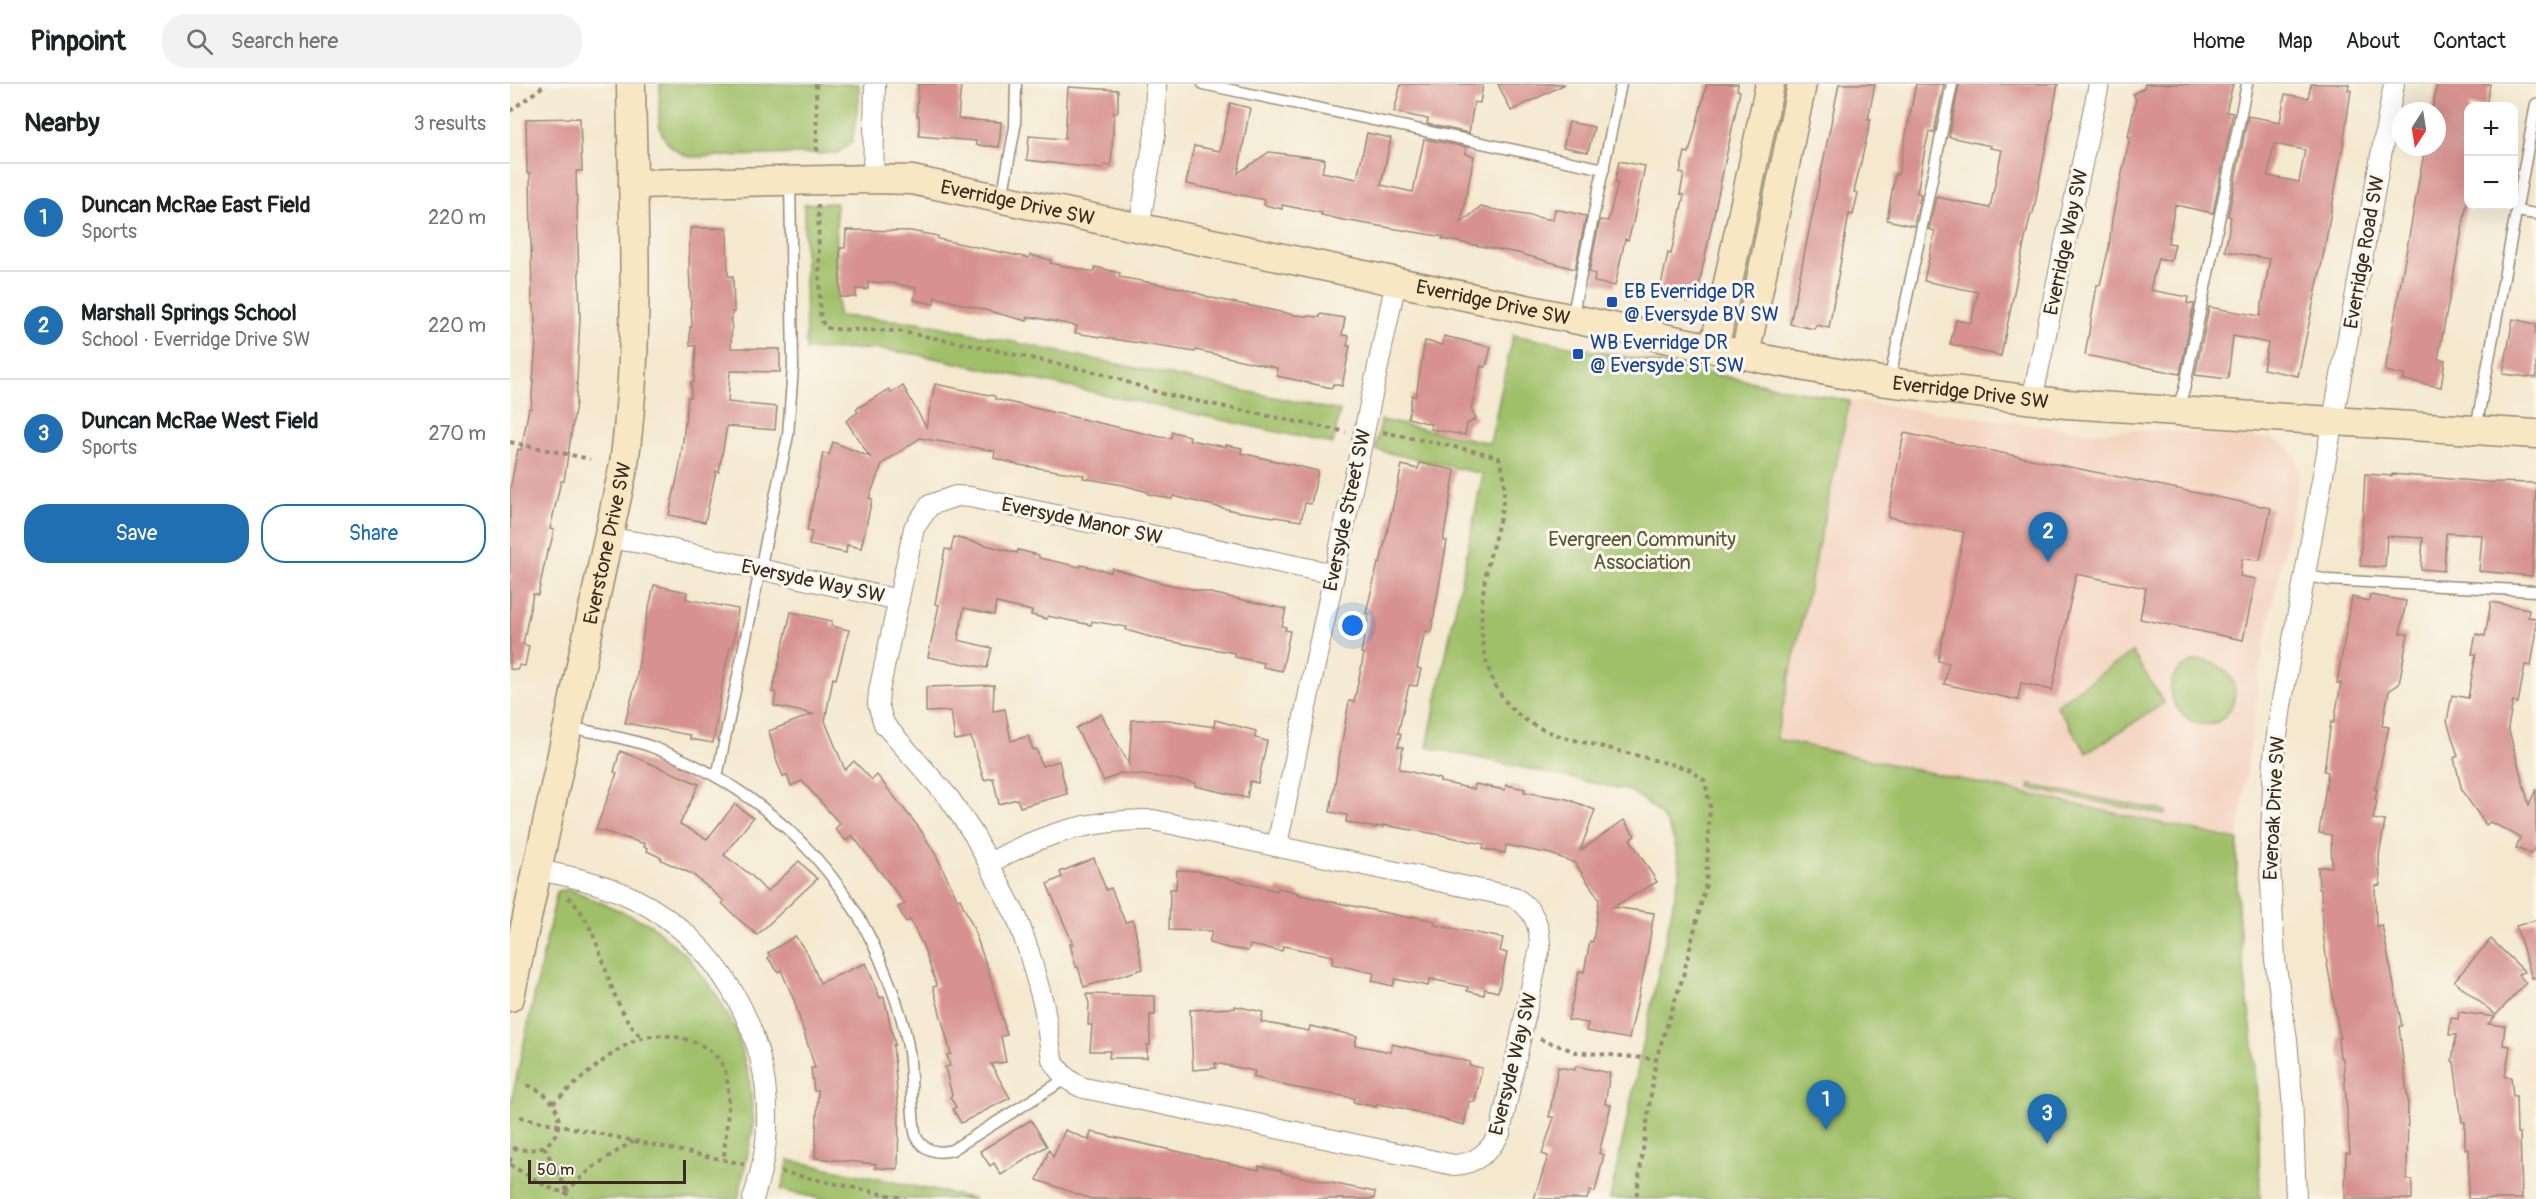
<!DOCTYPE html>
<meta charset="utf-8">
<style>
:root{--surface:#fff;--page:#f2f2f2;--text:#202124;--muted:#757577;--line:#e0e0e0;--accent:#1f6fb2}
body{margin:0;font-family:Pangolin,sans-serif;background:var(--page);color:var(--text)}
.controls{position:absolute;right:18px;top:18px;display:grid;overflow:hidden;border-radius:12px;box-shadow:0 6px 24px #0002}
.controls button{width:54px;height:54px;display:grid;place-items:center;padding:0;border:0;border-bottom:2px solid var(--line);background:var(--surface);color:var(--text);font:30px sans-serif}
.compass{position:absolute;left:1882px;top:18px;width:54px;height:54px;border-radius:50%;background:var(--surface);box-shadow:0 6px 24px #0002;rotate:192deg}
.scale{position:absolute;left:18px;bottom:15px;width:158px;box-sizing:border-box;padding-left:6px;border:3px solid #3b2a1e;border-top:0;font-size:16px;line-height:21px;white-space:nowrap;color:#3b2a1e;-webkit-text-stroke:4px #fbf7ec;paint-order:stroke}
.you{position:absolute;left:843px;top:542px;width:21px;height:21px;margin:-15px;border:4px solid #fff;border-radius:50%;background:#1a73e8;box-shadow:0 0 0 9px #1a73e833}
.badge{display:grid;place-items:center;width:39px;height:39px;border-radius:50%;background:var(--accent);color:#fff;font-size:20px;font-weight:700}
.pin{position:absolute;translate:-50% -50px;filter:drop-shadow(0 2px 3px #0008)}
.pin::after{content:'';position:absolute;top:32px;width:21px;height:18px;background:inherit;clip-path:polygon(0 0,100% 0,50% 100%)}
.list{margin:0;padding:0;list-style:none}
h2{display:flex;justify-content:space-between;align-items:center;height:78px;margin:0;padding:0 24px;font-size:26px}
h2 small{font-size:20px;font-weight:400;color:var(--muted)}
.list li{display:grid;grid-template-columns:39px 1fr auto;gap:18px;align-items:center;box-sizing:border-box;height:108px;padding:0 24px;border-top:2px solid var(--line)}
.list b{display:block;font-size:22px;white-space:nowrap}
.list p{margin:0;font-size:20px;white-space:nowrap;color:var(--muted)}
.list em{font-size:20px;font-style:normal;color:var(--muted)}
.actions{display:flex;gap:12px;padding:18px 24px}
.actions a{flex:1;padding:14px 0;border:2px solid var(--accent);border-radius:24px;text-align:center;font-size:21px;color:var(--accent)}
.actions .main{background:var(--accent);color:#fff}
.icon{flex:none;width:33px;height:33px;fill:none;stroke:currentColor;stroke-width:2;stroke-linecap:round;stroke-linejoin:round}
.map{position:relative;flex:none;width:2026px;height:1115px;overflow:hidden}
header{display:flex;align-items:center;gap:36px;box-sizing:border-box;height:84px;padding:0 30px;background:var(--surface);border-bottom:2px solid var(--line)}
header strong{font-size:28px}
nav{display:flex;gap:33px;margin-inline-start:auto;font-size:21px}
.search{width:420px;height:54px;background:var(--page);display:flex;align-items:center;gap:15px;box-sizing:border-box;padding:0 21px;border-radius:24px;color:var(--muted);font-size:22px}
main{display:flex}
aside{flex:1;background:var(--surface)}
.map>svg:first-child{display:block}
.built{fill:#f4d3c0}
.green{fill:#9fbf68;stroke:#6d7443;stroke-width:1.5}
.building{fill:#d7928f;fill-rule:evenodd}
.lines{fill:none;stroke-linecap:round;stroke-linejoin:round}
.lane-casing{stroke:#988976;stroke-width:13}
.street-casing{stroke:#988976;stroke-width:22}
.secondary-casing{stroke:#988976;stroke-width:31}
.path{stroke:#988976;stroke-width:4;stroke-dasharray:4.5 4.5;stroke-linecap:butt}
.lane{stroke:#fff;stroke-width:10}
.street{stroke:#fff;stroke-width:20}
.secondary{stroke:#f7e8c3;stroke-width:28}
.transit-dot{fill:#1a4fb4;stroke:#fbf7ec;stroke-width:2}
.labels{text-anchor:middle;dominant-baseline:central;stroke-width:6;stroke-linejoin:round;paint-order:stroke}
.street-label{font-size:20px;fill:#3b2a1e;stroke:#fbf7ec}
.transit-label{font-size:20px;fill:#164399;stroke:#fbf7ec;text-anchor:start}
.park-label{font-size:20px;fill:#595734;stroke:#fbf7ec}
</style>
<header>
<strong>Pinpoint</strong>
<div class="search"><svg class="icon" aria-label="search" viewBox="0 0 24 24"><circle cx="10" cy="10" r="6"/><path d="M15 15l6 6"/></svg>Search here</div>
<nav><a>Home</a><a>Map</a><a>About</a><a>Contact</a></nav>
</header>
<main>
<aside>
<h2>Nearby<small>3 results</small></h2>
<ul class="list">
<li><span class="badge">1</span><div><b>Duncan McRae East Field</b><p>Sports</p></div><em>220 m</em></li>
<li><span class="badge">2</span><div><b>Marshall Springs School</b><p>School · Everridge Drive SW</p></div><em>220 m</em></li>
<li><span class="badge">3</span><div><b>Duncan McRae West Field</b><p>Sports</p></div><em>270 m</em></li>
</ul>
<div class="actions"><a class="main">Save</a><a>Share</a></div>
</aside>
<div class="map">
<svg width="2026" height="1115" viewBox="0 0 2026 1115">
<rect width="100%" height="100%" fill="#fbf7ec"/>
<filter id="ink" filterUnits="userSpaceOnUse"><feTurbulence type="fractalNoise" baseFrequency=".0167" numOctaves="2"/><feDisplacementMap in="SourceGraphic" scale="12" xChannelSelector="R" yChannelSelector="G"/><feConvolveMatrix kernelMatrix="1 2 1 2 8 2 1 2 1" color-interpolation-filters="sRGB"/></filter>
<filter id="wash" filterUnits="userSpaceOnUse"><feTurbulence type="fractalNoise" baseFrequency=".008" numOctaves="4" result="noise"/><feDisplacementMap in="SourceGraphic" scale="24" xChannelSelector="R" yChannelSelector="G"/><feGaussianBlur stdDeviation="1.35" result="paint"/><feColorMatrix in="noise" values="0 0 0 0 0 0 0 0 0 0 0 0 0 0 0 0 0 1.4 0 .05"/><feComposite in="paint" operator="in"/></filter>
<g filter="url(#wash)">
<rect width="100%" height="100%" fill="#f4e8cf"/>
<!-- built -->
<path class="built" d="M1340 317 1580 348 1628 346 1744 353 1763 355 1777 361 1786 374 1790 390 1751 577 1728 756 1266 655Z"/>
<!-- green -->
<g class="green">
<path d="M150 0H349V16L342 58 327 69 180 73C142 59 149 35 150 0Z"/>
<path d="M326 119 328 232 409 238 830 327 823 360 405 270 367 265 296 266 294 120Z"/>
<path d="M1003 251 1340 317 1266 655 1728 756C1723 822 1735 886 1742 951 1748 1006 1749 1060 1750 1115H1100L1170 787C1165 746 1156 729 1120 707L917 663 973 390 865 366 871 336 980 359Z"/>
<path d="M1622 568 1654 619 1577 669 1546 621Z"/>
<path d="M1690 576C1715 579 1734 600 1720 625 1690 674 1622 593 1690 576Z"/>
<path d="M1520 701 1656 727 1655 731 1519 705Z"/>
<path d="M60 805 140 840 177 872 206 910 226 945 239 993 244 1041 228 1115H0V1023L47 807Z"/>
<path d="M279 1076 465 1115H311L271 1106Z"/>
</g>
<g id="blocks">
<!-- building -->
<g class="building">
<path d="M408 0H451L448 35 491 38 489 63 466 61V57L409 52V32H407Z"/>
<path d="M891 0H973L970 19 964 18 959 49 917 40 918 35 884 28Z"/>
<path d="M988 0H1055L1001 27Z"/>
<path d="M1197 0H1228L1227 6 1230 7 1188 206H1185L1183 217 1180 218 1149 211 1158 169 1161 170 1174 111 1170 110 1174 90 1170 89 1175 68 1179 69Z"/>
<path d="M1329 0H1365L1358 35H1361L1344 108 1348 109 1343 131 1339 130 1319 244 1306 241 1305 245 1280 240Z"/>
<path d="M1406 0H1434L1424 49 1419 48 1414 70 1407 109 1411 110 1404 142 1377 136 1385 90 1388 91Z"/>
<path d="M1449 0H1548L1523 130H1521L1515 155 1491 272 1440 260 1446 236 1461 239 1468 208 1414 197 1425 147 1419 145 1426 113 1480 124 1492 66 1480 64 1481 62 1439 53Z"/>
<path d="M1635 0H1723L1716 28 1723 29 1703 129 1665 121 1658 159 1665 160 1661 177 1648 174 1640 206 1678 213 1677 219 1684 220 1670 290 1575 271 1587 201H1590L1599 163 1602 135 1620 53H1618L1626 15 1623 10 1634 4Z"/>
<path d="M1801 0H1839L1838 6H1841L1833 62 1812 178 1788 292 1753 285 1758 259 1723 252 1718 295 1685 291 1699 223 1750 232 1760 175 1715 167 1721 133 1718 132 1738 32 1770 38 1775 10 1798 14ZM1764 60 1795 66 1789 98 1758 92Z"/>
<path d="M1927 0H1980L1976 22H1959V108L1928 275 1935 276 1931 303 1894 296V291L1875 287 1915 63H1927V27H1922Z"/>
<path d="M558 3 608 6V28H604L601 82 594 81 593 85 517 76 519 52 555 55Z"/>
<path d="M720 19 740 24 728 89 759 68 815 75 812 88 847 95 857 49 881 54 871 101 903 108 914 55 956 63 955 70 964 72 951 139 970 123 1043 136 1045 125 1076 132 1065 185 1008 169 932 155 934 153 833 136 811 131 812 129 772 121V125L754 121 755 116 676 100 684 62 710 67Z"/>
<path d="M70 34 72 87H66L70 233 66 319 54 397H51L40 445 44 446 40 463 37 468 28 511 23 510 13 560 19 562 15 582 9 581 8 586 0 585V405L8 365 11 366 19 324H21L26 257 24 220H22L20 89H17L16 35Z"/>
<path d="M1059 38 1084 43 1078 68 1053 63Z"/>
<path d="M1109 77 1135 82 1123 139 1118 156 1115 155 1105 202 1084 198 1085 190 1079 188 1090 136 1098 137 1108 99H1105Z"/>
<path d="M180 144H217L218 192H223L224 228H222L221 264 270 265V288L220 287 218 318 267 323 265 346 217 342 209 388 206 387 195 438 159 431 170 381 178 313H181V298H184L186 262H180V243H182L179 183Z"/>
<path d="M336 146 401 147 428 152V155L519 174 520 171 541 176 540 179 584 188 585 183 610 189 609 193 675 205 702 214 785 231 810 233 811 230 835 234 832 251 839 252 837 262H840L832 302 823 300 822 304 767 292V284L686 266 685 268 565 249 567 242 528 234 518 233 517 237 425 213 424 220 404 216 406 204 383 199 358 198V205H346V213H330V164H335Z"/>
<path d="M2003 235 2026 240V294L1993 290Z"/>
<path d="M934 252 981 263 976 283 971 282 961 325 966 335 957 340 955 351 920 345 921 340 898 334 902 311 906 312 915 257 933 261Z"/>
<path d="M425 300 485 312V315L650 353 661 354 662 348 680 352 679 356 716 363V361L732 364 731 369 808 387 801 420 795 419 791 437 725 427 663 412 662 415 638 410V408L613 401 573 394 574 391 509 381 484 374 485 367 410 354 372 380 359 414 362 415 351 464 337 461 336 469 299 461 302 448 297 447 313 369 319 371 323 358 360 373 336 337 348 328 346 325 379 305 381 309 393 302 416 343Z"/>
<path d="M1394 349 1761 424 1750 476 1732 475 1730 492 1746 495 1733 556 1630 535 1636 504 1566 490 1542 606 1511 599 1508 616 1434 600 1439 579 1428 577 1454 448 1378 433Z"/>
<path d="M910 379 945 386 934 451V457H937L921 548 915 547 907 584 911 585 907 602 899 601 888 649 891 650 888 663H893L889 685 930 695V698L964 705 965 700 995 706 996 701 1015 705 1014 708 1057 715 1085 726 1070 767 1114 736 1125 752 1120 755 1147 798 1103 823 1144 829 1135 883 1119 955 1076 947 1078 939 1058 936 1069 887 1074 888 1080 857 1083 858 1089 815 1065 779 1041 770 996 761 995 769 973 765 974 760 926 750 873 741V743L866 742V744L836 738 837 731 820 728 839 617 844 618 854 570 851 569 859 530 856 529 868 479 870 480 892 381 908 385Z"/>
<path d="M1855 390 1882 392V390L1976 398 2026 399 2022 492 1969 487 1972 451 1936 449 1934 487 1911 485 1913 454 1877 452 1875 483 1850 482Z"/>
<path d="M444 453 507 469 508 466 529 471V474L570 483 571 481 601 488 602 484 648 498 776 525 772 542 776 543 775 546 780 547 772 587 753 583 754 579 725 573V569L647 555 616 546 617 543 582 537 581 541 538 532 537 535 521 531 522 527 486 519 484 531 454 524 448 556 482 564 477 584 418 573 429 521 425 520 435 465 441 466Z"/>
<path d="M144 501 177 508 176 515 228 525 223 563H220L214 589 203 659 180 655V651L115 639 126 598 133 550Z"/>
<path d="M1860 511 1896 517 1890 549 1898 550 1889 600 1879 607 1872 642 1879 643 1865 705H1867L1865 716 1867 717 1863 735 1875 737 1869 772 1870 801 1865 802 1866 842 1872 841 1892 942H1889L1898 1017 1897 1096H1902V1115H1835L1836 1069H1840L1833 974H1830L1828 954H1830L1817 879 1812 840 1811 805H1809L1808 783H1822L1821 751 1809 749 1818 688 1814 687 1821 638 1824 639 1831 599H1827L1842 513 1859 517Z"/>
<path d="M1981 518 2019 525 2018 533 2026 534V552L2021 582 2015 581 2008 619 2003 617 1998 643 2019 721 2026 705V761L2021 770 2006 764 2010 753 1980 738 1976 741 1952 707 1944 674 1948 672 1937 637 1942 611 1958 614 1966 570H1962L1966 550 1975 552Z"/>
<path d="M281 528 322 537 321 542 339 546 326 595 323 594 315 637 335 686 344 677 362 696 367 691 410 745 426 771 448 816 450 815 463 843 478 886 497 951 491 952 496 978 481 980 500 1014 451 1039 443 1025 446 1023 440 1013 442 1011 435 983 440 982 437 971 441 970 423 903 427 902 413 862 400 836 396 838 388 823 395 820 342 751 336 757 325 745 330 740 292 697 281 702 277 691 273 692 267 678 259 647 303 630 264 622 266 609 262 608Z"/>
<path d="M484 601 483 627 495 625 501 657 518 652 523 666 526 665 532 682 549 677 557 710 510 723 507 715 489 720 483 694 474 696 461 653 445 656 441 627 416 628V603Z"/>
<path d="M591 630 619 680 622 636H658L704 643 705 636 746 647 745 654 757 657 748 699 740 697 737 714 685 702 686 699 651 693 610 689 594 697 566 644Z"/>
<path d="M110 667 189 700 170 740 197 755 225 720 243 734 214 771 241 791 257 808 289 777 307 795 247 851 227 834 212 819 214 817 182 790 151 776 152 774 137 767 138 764 134 763 135 760 86 745 107 689 104 688Z"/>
<path d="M584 774 596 806 601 804 615 838 623 836 633 885 574 903 568 883H566L560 860H563L537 800 552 793 550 788Z"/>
<path d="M667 786 688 787 767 807 768 804 789 809V811L901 834V832L925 837 924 841 993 854 990 867 997 869 988 908 975 905 974 911 957 907 958 903 920 895 918 902 885 895 883 902 862 897 864 889 822 880 823 872 773 862 772 867 740 861 738 867 718 864 699 859 702 847 659 846 660 805H666Z"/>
<path d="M2026 836V893L2022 894 2006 842Z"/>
<path d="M285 852 298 870 310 899 356 879 370 914 374 913 385 961H383L389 1031 388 1085 365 1084 366 1080 305 1074 308 1007H304L301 984H305L284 916 271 886 268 888 258 874 260 872 258 869Z"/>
<path d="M1981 855 2015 888 2008 890 2016 899 1986 931 1944 897Z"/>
<path d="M576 910 645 912V931H640V961H637V974H599L600 967H580L582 941H578L579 919Z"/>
<path d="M725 922 753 928 751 938 799 947 800 942 847 952 845 961 881 968 882 960 960 978 959 981 972 984 965 1018 959 1017 954 1041 892 1024 867 1020 866 1023 843 1018 844 1014 781 1003 743 993 745 987 705 979 706 984 683 986 680 926 725 924Z"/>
<path d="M1949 928 1985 933 1978 940 1995 942 1993 961 2000 962 1995 993H2001L2003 1012H2006L2007 1049H2010L2012 1115H1958L1959 1065H1955V1038H1952L1944 978 1942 977 1946 951H1939L1941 934 1948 935Z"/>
<path d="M1066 982 1100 989 1095 1020 1101 1021 1089 1069 1094 1071 1085 1108 1080 1107 1077 1115H1024L1038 1072 1032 1070 1044 1033H1039L1048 983 1065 986Z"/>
<path d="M521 1036 537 1062 491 1091 484 1079 480 1082 470 1067Z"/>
<path d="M555 1046 579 1056 581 1048 749 1086V1082L772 1087V1089L865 1108 864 1115H581L527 1096 539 1066 543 1073Z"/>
</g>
</g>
</g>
<g filter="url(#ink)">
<use href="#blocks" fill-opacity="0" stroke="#988976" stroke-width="1.5"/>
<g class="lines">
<!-- lane casing -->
<g class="lane-casing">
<g id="lane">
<path d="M693 0 1094 85"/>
<path d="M492 114 505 43 506 0"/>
<path d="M2006 127 2026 130"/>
<path d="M1062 234 1111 0"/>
<path d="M1379 298 1442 0"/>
<path d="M1667 325 1674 306 1737 0"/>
<path d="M1966 345 2026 20"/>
<path d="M1795 491 1818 496 2026 507"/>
<path d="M58 643C86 649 115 653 142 663 242 699 327 775 369 873 382 904 394 935 399 968 402 985 401 1043 407 1054 414 1067 428 1070 442 1066L557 994"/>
<path d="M207 693 278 351 283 283 280 98"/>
</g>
</g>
<!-- street casing -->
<g class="street-casing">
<g id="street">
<path d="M363 95 365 0"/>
<path d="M629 144 645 50 646 0"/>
<path d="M1522 316 1589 0"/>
<path d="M98 454 132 459 389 516"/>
<path d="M767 761 886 197"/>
<path d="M480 779C532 749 583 735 643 736L1004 813C1023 825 1030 839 1030 863L990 1049C979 1068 966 1080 944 1081L574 1004C560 999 549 989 542 975L534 922 518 865 507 834 464 751 439 714 374 640 368 620 369 607 404 444 420 421 446 412 460 413 824 490"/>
<path d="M27 786C60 792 92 799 123 814 207 855 260 947 257 1039 257 1066 251 1090 243 1115"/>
<path d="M1786 1115 1782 1013 1777 956 1765 876 1760 781 1764 673 1771 622 1884 0"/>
</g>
</g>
<!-- secondary casing -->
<g class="secondary-casing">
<g id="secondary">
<path id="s1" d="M123 100 363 95 402 96 1259 276 1370 297 1557 320 2026 350"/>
<path d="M1204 265 1260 0"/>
<path d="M1235 271 1292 0"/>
<path id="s2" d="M0 913 114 380C131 254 123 127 121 0"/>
</g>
</g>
<!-- path -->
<g class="path">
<path d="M306 0 307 72"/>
<path d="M0 27 36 0"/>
<path d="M308 120 310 229 314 243 321 245 388 247 461 261 593 290 653 310 836 348"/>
<path d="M873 348 978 370 989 374C1002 401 988 441 981 468 965 527 963 608 1024 641 1044 652 1068 657 1090 662 1120 670 1149 677 1179 685L1195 697 1200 723 1196 800 1173 892 1146 975 1126 1115"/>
<path d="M0 358 80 375"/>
<path d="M58 813C97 848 92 916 132 954"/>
<path d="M1030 955 1066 968 1146 975"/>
<path d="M43 1019C63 1002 108 960 132 954 150 949 170 952 186 959 202 965 215 978 217 996 221 1021 215 1049 214 1074"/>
<path d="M10 1033 234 1080"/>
<path d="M34 1063 57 1106"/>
<path d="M3 1064C54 1077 67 1018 17 1001"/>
<path d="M0 1078 1 1071"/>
<path d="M0 1080C6 1085 10 1087 16 1090 31 1097 38 1107 55 1108L86 1081 123 1057"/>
<path d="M271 1088 396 1115"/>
<path d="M55 1108 62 1115"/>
</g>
<!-- lane -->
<use href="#lane" class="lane"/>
<!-- street -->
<use href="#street" class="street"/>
<!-- secondary -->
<use href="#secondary" class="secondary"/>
</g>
</g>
<!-- markers -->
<g class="transit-dot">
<rect x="1096" y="212" width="12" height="12" rx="3"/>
<rect x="1062" y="264" width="12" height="12" rx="3"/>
</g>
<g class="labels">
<!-- street labels -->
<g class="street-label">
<text stroke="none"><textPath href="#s1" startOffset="387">Everridge Drive SW</textPath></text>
<text transform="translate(1556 158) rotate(-78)">Everridge Way SW</text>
<text transform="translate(1854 168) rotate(-80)">Everridge Road SW</text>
<text stroke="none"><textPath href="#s1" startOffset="873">Everridge Drive SW</textPath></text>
<text stroke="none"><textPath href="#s1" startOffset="1359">Everridge Drive SW</textPath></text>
<text transform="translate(837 426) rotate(-78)">Eversyde Street SW</text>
<text transform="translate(572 437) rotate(12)">Eversyde Manor SW</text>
<text stroke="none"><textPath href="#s2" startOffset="464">Everstone Drive SW</textPath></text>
<text transform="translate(303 497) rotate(12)">Eversyde Way SW</text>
<text transform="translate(1764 724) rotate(-87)">Everoak Drive SW</text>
<text transform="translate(1003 980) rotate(-76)">Eversyde Way SW</text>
</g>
<!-- transit labels -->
<g class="transit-label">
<text x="1114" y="207">EB Everridge DR<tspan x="1114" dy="23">@ Eversyde BV SW</tspan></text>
<text x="1080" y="258">WB Everridge DR<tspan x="1080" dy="23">@ Eversyde ST SW</tspan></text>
</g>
<!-- park labels -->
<g class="park-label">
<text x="1132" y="455">Evergreen Community<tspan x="1132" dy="23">Association</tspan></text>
</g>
</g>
</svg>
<div class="controls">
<button>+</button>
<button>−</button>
</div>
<svg class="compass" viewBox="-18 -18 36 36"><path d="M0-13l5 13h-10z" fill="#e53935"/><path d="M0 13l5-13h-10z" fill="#757577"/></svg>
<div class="scale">50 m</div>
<div class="you"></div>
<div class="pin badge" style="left:1316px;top:1046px">1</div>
<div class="pin badge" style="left:1538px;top:478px">2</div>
<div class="pin badge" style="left:1537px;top:1060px">3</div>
</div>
</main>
